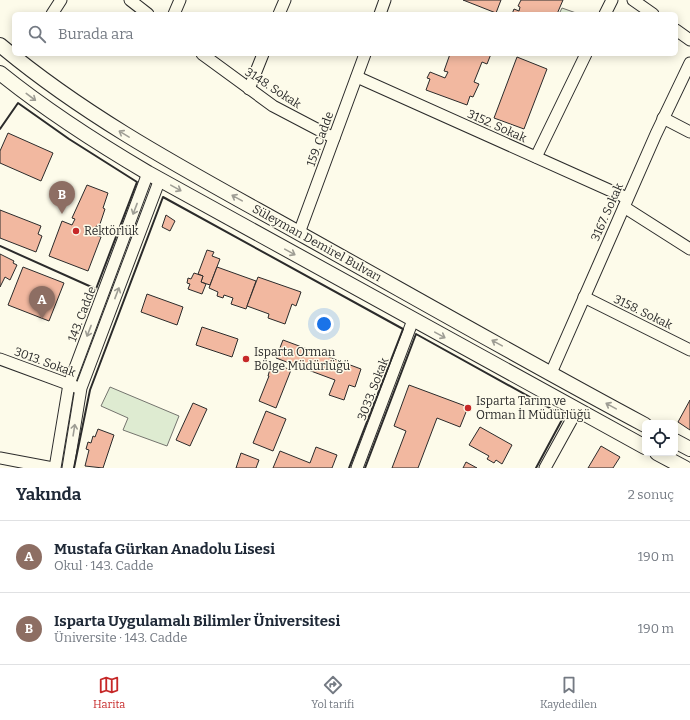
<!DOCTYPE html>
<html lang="tr">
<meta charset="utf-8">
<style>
:root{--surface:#fff;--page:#f2f2f3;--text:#1f2937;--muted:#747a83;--line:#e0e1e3;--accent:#c62828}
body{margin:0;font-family:Bitter,serif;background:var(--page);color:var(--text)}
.controls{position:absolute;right:12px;bottom:12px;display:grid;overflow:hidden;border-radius:6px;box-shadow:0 2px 10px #0003}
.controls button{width:36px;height:36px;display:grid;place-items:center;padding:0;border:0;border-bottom:1px solid var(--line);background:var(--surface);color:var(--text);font:20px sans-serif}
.you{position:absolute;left:324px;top:324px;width:14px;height:14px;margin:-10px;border:3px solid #fff;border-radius:50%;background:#1a73e8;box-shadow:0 0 0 6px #1a73e833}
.badge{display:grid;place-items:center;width:26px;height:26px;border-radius:50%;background:var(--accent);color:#fff;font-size:13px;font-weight:700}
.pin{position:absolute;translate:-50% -33px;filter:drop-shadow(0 1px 2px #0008)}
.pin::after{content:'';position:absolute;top:21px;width:14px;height:12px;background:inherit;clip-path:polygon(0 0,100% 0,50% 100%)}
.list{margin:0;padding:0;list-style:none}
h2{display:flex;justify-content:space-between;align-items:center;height:52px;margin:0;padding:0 16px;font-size:17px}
h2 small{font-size:13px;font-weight:400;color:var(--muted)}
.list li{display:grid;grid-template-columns:26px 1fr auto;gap:12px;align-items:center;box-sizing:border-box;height:72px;padding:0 16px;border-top:1px solid var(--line)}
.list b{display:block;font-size:15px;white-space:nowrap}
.list p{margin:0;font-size:13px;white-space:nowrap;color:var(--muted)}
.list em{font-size:13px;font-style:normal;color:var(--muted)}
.icon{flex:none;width:22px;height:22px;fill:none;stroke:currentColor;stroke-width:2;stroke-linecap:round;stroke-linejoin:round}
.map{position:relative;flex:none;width:690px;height:468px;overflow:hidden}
.search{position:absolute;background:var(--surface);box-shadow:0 2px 10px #0003;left:12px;right:12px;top:12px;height:44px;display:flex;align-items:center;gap:10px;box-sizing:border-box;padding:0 14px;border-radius:6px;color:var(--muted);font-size:15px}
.sheet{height:196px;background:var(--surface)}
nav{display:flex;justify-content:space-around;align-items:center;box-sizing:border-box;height:56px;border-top:1px solid var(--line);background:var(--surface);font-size:11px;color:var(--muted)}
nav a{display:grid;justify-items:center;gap:2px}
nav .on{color:var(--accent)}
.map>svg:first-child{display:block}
.green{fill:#deebd1;stroke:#74746e}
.building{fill:#f2b8a0;stroke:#2b2b2b}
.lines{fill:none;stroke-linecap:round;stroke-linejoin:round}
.minor-casing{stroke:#2b2b2b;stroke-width:13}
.major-casing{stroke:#2b2b2b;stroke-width:16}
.minor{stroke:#fdfbea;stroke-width:11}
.major{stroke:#fdfbea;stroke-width:14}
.wall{stroke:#2b2b2b;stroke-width:2}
.oneway{stroke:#9e9d94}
.poi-dot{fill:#c62828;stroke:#fdfbea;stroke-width:1.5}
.labels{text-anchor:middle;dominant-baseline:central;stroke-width:3;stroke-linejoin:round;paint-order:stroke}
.street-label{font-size:12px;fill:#2b2b2b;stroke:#fdfbea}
.poi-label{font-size:12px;fill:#2b2b2b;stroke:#fdfbea;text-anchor:start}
</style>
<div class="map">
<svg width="690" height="468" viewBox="0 0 690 468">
<rect width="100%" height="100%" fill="#fdfbea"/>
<!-- green -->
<g class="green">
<path d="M562 8 579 14H559Z"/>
<path d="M110 387 179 416 167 446 123 430 128 418 101 406Z"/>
</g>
<!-- building -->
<g class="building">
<path d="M463 0H501L496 13Z"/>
<path d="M521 0H563L557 14H512L514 9 519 11 520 7 518 6Z"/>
<path d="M450 54H491L487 64 482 62 474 82 479 84 473 97 470 96 467 105 426 90 430 79 427 78 430 72 445 78 448 72 444 71Z"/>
<path d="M517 57 547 69 524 129 494 118Z"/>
<path d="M8 133 53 153 41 181 0 163V151Z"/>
<path d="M87 185 108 193 103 208 105 209 99 227 96 226 93 234 101 237 88 271 49 256 62 221 72 225 75 219 72 218Z"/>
<path d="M0 210 41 226 38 234 42 236 36 252 0 238Z"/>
<path d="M166 215 175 221 170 231 162 227Z"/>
<path d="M207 250 214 252 212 256 220 259 210 285 201 282 203 276 198 274Z"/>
<path d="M0 254 14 261 13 263 17 265 10 280 5 277 0 287Z"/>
<path d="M23 267 64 283 49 321 8 305Z"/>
<path d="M217 267 256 281 246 309 231 304 233 298 224 295 223 298 217 296 218 292 209 288Z"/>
<path d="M194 273 203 276 201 282 206 284 202 294 188 289 190 284 187 283 188 278 191 279Z"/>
<path d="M258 277 301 292 296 306 292 304 285 324 268 318 269 314 247 306Z"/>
<path d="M147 294 183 307 177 325 141 312Z"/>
<path d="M202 327 238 339 232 357 196 345Z"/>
<path d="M283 340 361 369 355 387 349 385 344 400 329 395 335 380 276 358Z"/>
<path d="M275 364 291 370 276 408 259 401 269 376H268L270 369 273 370Z"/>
<path d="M409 385 468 407 460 427 437 418 418 468H392L406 431 394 426Z"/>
<path d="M690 400V430L678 422Z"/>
<path d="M193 403 207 409 190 446 176 440Z"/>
<path d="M266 411 286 419 273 451 253 443Z"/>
<path d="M480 427 512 445 502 464 496 460 494 463 487 459 489 456 469 445Z"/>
<path d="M98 429 114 435 103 468 85 466 89 450 86 449 88 442 91 443 93 436 95 437Z"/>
<path d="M601 446 620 457 613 468H588Z"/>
<path d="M316 447 337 455 332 468H273L280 451 310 463Z"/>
<path d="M241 453 259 460 256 468H236Z"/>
<path d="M466 462 477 468H463Z"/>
</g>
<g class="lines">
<!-- minor casing -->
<g class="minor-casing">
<g id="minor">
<path d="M130 0 148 14"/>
<path d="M633 0 653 14"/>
<path d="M52 14 61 0"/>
<path d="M174 14 180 0"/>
<path d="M279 14 285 0"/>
<path d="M380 14 385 0"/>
<path d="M605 14 612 0"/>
<path d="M676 30 690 40"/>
<path d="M202 54 273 106 334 138"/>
<path d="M357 77 627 198"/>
<path d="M249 89 263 54"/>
<path d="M663 118 690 132"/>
<path d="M536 157 586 54"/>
<path d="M624 207 690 249"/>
<path d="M299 233 365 54"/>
<path d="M584 297 690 350"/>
<path d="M0 359 76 387"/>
<path d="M551 373 656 134 690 63"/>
<path d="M0 458 53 468"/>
<path d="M55 468 69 384 148 173"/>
<path d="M68 468 81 388 160 179"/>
<path d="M357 468 413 320"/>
<path d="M545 468 577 410"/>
</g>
</g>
<!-- major casing -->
<g class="major-casing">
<g id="major">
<path d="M0 45C93 123 201 178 306 237 419 300 531 364 645 425"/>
<path d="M0 73C47 111 97 143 148 173L645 447"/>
<path d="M675 441 690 449"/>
<path d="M657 453 685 468"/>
</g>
</g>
<!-- minor -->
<use href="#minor" class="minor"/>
<!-- major -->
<use href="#major" class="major"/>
<!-- wall -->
<g class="wall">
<path d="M0 129 18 103 69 139 137 182 96 289 0 246"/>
<path d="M74 468 90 390 163 197 403 329 349 468"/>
<path d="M365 468 416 334 564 416 536 468"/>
</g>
</g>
<!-- one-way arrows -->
<defs><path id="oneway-shaft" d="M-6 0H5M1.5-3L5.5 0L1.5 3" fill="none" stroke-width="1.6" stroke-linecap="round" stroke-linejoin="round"/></defs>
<g class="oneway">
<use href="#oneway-shaft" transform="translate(31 97) rotate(37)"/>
<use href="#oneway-shaft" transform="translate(124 134) rotate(-149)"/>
<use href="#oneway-shaft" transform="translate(176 188) rotate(29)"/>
<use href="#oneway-shaft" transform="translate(237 198) rotate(-151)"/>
<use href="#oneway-shaft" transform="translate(135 209) rotate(111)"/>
<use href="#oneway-shaft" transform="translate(290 252) rotate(29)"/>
<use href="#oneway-shaft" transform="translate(117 293) rotate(-69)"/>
<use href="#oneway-shaft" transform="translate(89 331) rotate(111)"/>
<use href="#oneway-shaft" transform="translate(440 335) rotate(29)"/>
<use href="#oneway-shaft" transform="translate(497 343) rotate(-151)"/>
<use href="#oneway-shaft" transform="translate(611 406) rotate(-151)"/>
<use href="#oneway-shaft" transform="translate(74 430) rotate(-81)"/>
</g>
<!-- markers -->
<g class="poi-dot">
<circle cx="76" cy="231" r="4"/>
<circle cx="246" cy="359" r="4"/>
<circle cx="468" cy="408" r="4"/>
</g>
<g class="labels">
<!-- street labels -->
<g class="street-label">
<text transform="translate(273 88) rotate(33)">3148. Sokak</text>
<text transform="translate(497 126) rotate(24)">3152. Sokak</text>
<text transform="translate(320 139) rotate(-70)">159. Cadde</text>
<text transform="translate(607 212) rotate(-66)">3167. Sokak</text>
<text transform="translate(317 243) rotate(29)">Süleyman Demirel Bulvarı</text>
<text transform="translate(643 312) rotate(26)">3158. Sokak</text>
<text transform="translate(82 314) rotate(-69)">143. Cadde</text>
<text transform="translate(45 362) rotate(20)">3013. Sokak</text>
<text transform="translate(373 389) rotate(-69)">3033. Sokak</text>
</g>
<!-- poi labels -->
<g class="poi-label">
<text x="84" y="231">Rektörlük</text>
<text x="254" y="352">Isparta Orman<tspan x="254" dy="14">Bölge Müdürlüğü</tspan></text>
<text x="476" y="401">Isparta Tarım ve<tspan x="476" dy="14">Orman İl Müdürlüğü</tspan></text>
</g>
</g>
</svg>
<div class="controls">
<button><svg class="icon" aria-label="locate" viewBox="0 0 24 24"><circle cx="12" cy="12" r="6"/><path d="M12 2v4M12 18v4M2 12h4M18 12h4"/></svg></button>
</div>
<div class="you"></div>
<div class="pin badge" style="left:42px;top:319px;background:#8d6e63">A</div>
<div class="pin badge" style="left:62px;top:214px;background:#8d6e63">B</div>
<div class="search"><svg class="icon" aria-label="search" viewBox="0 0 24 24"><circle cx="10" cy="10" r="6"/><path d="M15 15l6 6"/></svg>Burada ara</div>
</div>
<section class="sheet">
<h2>Yakında<small>2 sonuç</small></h2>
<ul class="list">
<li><span class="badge" style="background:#8d6e63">A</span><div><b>Mustafa Gürkan Anadolu Lisesi</b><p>Okul · 143. Cadde</p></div><em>190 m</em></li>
<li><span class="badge" style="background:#8d6e63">B</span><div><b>Isparta Uygulamalı Bilimler Üniversitesi</b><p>Üniversite · 143. Cadde</p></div><em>190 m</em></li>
</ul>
</section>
<nav>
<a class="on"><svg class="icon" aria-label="map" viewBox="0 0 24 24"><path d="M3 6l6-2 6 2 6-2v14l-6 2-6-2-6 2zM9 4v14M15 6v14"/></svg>Harita</a>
<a><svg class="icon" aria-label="directions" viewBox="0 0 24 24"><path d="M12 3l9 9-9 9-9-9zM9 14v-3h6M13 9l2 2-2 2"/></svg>Yol tarifi</a>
<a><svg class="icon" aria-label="saved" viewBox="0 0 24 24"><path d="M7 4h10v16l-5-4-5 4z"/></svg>Kaydedilen</a>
</nav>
